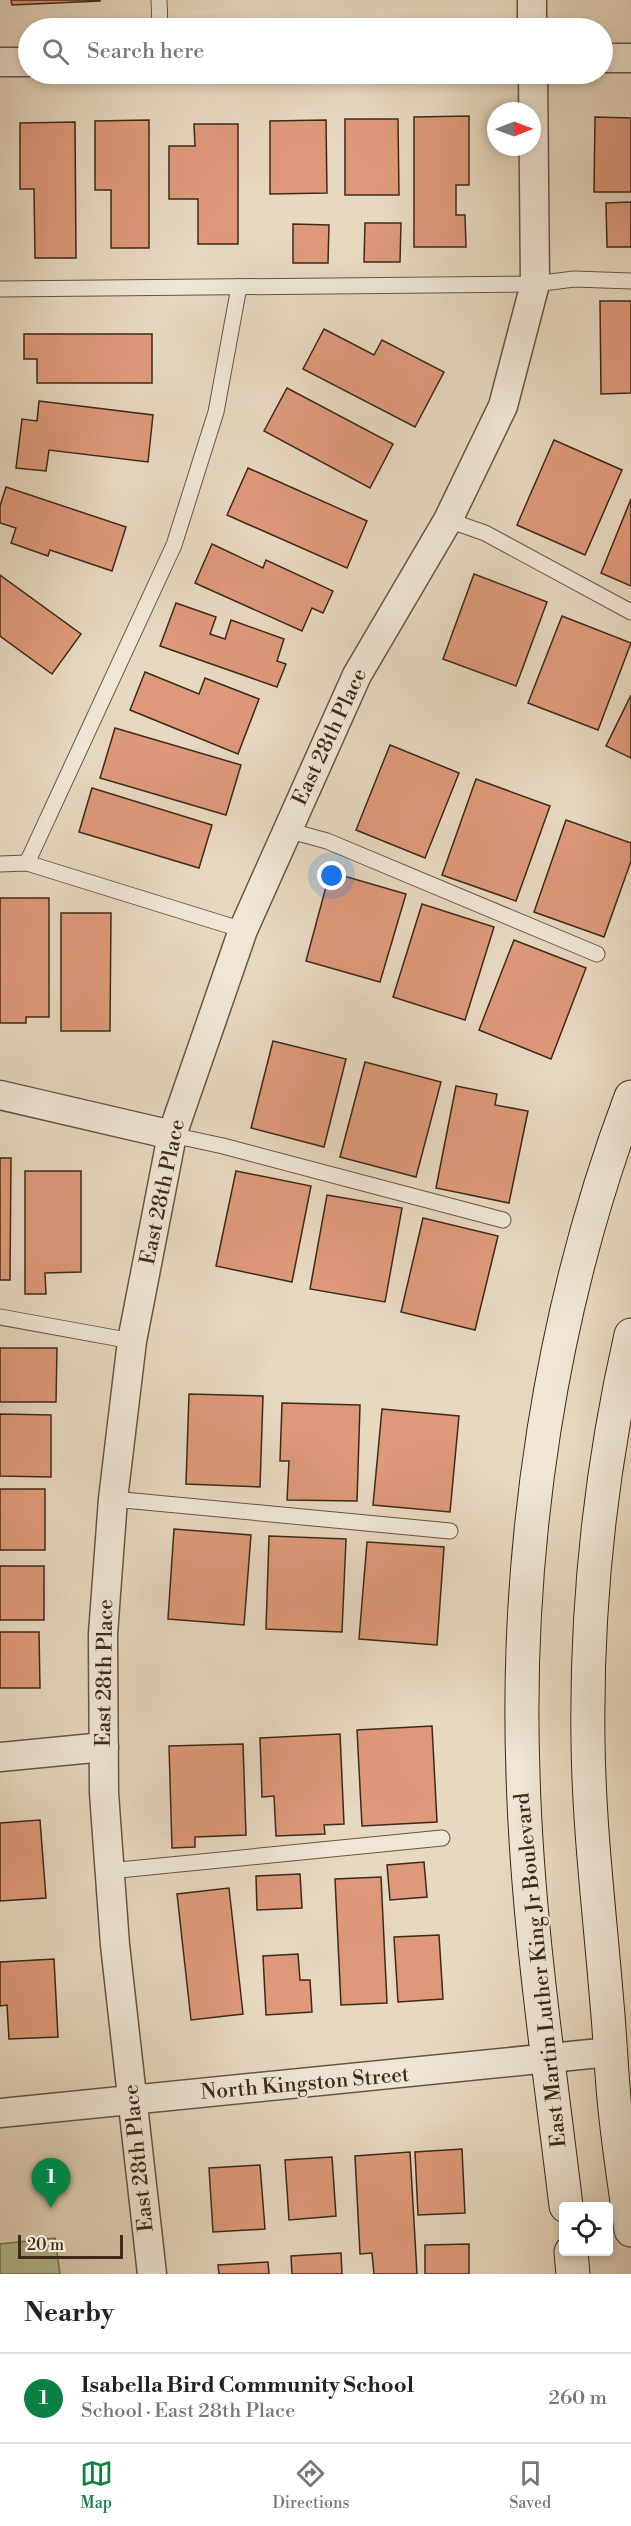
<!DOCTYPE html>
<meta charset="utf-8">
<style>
:root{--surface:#fff;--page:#f6f6f6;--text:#222;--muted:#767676;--line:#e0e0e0;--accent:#0b8043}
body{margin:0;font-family:"Libre Bodoni",serif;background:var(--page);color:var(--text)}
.controls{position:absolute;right:18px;bottom:18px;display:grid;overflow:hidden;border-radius:6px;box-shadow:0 3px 9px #0003}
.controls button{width:54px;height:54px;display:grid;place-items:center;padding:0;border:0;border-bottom:2px solid var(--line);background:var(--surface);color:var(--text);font:30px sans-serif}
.compass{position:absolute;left:487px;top:102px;width:54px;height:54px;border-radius:50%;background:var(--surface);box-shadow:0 3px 9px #0003;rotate:89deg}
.scale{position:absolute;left:18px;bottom:15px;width:105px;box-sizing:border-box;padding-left:6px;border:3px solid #3d2a18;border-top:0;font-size:16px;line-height:21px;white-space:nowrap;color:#3d2a18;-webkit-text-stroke:4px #efe6d6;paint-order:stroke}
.you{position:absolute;left:332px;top:876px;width:21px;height:21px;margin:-15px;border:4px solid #fff;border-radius:50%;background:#1a73e8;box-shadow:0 0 0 9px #1a73e833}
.badge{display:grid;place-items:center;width:39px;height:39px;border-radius:50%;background:var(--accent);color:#fff;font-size:20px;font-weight:700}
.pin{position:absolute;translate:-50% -50px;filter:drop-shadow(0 2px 3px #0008)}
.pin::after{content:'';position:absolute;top:32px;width:21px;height:18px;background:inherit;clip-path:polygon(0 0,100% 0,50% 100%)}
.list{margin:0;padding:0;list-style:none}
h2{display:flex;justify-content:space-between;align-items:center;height:78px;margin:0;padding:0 24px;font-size:26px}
h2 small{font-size:20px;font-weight:400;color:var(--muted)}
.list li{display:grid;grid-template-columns:39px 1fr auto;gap:18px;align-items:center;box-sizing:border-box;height:90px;padding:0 24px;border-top:2px solid var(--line)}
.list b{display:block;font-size:22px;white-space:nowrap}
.list p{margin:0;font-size:20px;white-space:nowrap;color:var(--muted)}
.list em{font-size:20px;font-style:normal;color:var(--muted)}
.icon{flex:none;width:33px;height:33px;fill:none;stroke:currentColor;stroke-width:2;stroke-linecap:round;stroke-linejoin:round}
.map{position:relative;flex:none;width:631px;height:2274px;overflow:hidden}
.search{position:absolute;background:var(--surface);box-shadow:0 3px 9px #0003;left:18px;right:18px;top:18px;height:66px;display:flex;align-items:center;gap:15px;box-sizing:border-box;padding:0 21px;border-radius:33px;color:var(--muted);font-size:22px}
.sheet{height:168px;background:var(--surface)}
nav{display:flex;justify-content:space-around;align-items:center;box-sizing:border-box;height:84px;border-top:2px solid var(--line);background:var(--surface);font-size:16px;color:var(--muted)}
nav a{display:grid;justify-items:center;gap:3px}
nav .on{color:var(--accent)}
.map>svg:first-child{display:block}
.green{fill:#b3bf95;stroke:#787456;stroke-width:1.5}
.building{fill:#de997a;stroke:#3d2a18;stroke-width:1.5}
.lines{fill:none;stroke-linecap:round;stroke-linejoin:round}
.lane-casing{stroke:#685642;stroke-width:17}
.street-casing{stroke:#685642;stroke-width:31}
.secondary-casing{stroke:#3d2a18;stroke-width:35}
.lane{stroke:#efe6d6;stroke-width:15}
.street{stroke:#efe6d6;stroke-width:28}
.secondary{stroke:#efe6d6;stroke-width:33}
.labels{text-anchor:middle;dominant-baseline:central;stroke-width:4.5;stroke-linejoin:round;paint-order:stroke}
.street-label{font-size:21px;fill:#3d2a18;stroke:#efe6d6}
</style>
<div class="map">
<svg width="631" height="2274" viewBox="0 0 631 2274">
<rect width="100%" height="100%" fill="#e7d8c0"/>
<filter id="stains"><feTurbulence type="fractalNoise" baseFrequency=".00333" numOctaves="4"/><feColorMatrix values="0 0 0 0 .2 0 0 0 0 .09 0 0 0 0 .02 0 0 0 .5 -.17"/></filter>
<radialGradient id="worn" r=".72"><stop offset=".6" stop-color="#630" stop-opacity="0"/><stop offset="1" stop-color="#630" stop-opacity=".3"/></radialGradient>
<!-- green -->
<path class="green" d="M55 2238 60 2274H0V2244Z"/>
<!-- building -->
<g class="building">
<path d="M11 0H100V1L12 5Z"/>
<path d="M469 116V185H456V215H465L466 247H414V117Z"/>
<path d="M595 117 631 118V192H594Z"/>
<path d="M345 119H398L399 195H345Z"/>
<path d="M149 120V248H111V190H95V121Z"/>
<path d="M326 120 327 193 270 194V121Z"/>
<path d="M75 122 76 258H35L34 189H20V123Z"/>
<path d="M194 124H238V244H198V199H169V146H195Z"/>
<path d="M631 202V247H607L606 203Z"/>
<path d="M365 223H401L400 262H364Z"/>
<path d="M293 224 329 225 328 263H293Z"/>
<path d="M600 301H631V393L601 394Z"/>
<path d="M324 329 374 355 382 340 444 372 415 427 303 369Z"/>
<path d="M24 334H152V383H37V359H24Z"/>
<path d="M287 388 393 444 370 488 264 431Z"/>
<path d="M39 401 153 415 148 462 49 450 46 471 16 468 22 419 37 421Z"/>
<path d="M554 440 622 470 585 555 517 525Z"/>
<path d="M248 468 367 521 347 568 227 515Z"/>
<path d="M6 487 126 527 112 571 50 550 48 556 11 543 16 528 0 523V506Z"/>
<path d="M631 499V586L601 573Z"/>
<path d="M212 544 263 568 266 560 333 591 323 613 312 608 302 631 195 583Z"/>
<path d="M474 574 547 602 516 686 443 659Z"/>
<path d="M0 575 81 634 52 674 0 636Z"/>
<path d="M176 603 216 617 210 634 225 639 231 620 284 639 277 661 286 664 277 687 160 646Z"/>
<path d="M562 616 631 643 598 730 528 703Z"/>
<path d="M145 672 199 694 205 678 259 699 238 754 130 710Z"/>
<path d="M631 695V758L606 746Z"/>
<path d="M115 728 241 765 226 815 100 778Z"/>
<path d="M390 745 459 773 425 858 356 830Z"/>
<path d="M476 779 550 806 516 901 442 875Z"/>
<path d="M92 788 212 825 199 868 79 832Z"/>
<path d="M566 820 631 843V861L604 937 534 912Z"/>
<path d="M330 872 406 894 380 982 306 961Z"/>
<path d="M0 898H49V1017H26V1023H0Z"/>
<path d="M422 904 494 927 465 1020 393 997Z"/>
<path d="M61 913H111L110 1031H61Z"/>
<path d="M514 940 586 968 551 1059 479 1030Z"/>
<path d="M273 1041 346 1059 324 1147 251 1128Z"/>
<path d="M365 1062 441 1082 416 1177 340 1157Z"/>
<path d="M456 1086 497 1094 495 1105 528 1111 509 1203 436 1188Z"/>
<path d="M0 1158H11L10 1280H0Z"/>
<path d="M25 1171H81V1272L45 1273 46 1294H25Z"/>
<path d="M236 1171 311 1186 292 1282 216 1266Z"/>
<path d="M327 1195 402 1208 385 1302 310 1289Z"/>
<path d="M423 1218 498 1236 475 1330 401 1312Z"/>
<path d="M0 1348H57L56 1402H0Z"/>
<path d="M189 1394 263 1396 260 1487 186 1484Z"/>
<path d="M282 1403 360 1405 357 1501 287 1500 289 1461H280Z"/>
<path d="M382 1409 459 1416 450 1512 373 1505Z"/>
<path d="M0 1414 51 1415V1477L0 1476Z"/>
<rect x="0" y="1489" width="45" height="61"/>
<path d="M174 1529 251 1535 244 1625 168 1619Z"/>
<path d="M269 1536 346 1539 342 1632 266 1629Z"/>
<path d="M367 1542 444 1547 437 1645 359 1639Z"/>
<rect x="0" y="1566" width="44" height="54"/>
<path d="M0 1632H39L40 1688H0Z"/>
<path d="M432 1726 437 1822 362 1826 357 1730Z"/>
<path d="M340 1734 344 1824 324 1825 325 1834 276 1836 274 1796 262 1797 260 1738Z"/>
<path d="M243 1744 246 1835 195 1837V1847L172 1848 169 1746Z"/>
<path d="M40 1820 46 1898 0 1901V1823Z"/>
<path d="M424 1862 427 1897 390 1900 387 1865Z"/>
<path d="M300 1874 302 1908 257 1910 256 1876Z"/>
<path d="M381 1877 387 2003 341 2005 335 1879Z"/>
<path d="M229 1888 243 2014 191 2020 177 1894Z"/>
<path d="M439 1935 443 1999 398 2002 394 1937Z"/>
<path d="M298 1954 300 1980H310L312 2012 266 2015 263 1956Z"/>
<path d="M54 1959 58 2037 9 2039 7 2005 0 2006V1962Z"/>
<path d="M462 2149 465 2213 418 2215 415 2152Z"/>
<path d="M410 2152 417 2274H374L372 2253 360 2254 355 2156Z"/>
<path d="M332 2157 336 2216 289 2220 285 2160Z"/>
<path d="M260 2165 265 2229 213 2232 209 2168Z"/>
<path d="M469 2244V2274H425V2245Z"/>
<path d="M341 2253 342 2274H292L291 2256Z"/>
<path d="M268 2262 269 2274H219L218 2265Z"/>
</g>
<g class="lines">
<!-- lane casing -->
<g class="lane-casing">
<g id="lane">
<path d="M159 0 160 28"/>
<path d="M0 289 535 284 574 279 631 281"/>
<path d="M448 520 485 533 631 612"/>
<path d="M287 830 327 841 597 954"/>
<path d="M27 863 174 545 216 412 239 287"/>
<path d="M0 864 27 863 243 930"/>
<path d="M172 1135 223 1146 503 1220"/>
<path d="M0 1317 132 1341"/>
<path d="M113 1499 450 1531"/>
<path d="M109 1871 442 1838"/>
</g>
</g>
<!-- street casing -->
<g class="street-casing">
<g id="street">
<path d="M532 0V28"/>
<path d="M602 58H631"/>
<path d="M0 62H28"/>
<path d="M0 1095 172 1135"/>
<path d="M0 1757 104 1747"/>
<path d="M0 2113 610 2052"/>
<path d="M152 2274 115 1945 104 1793 103 1634 113 1499 132 1341 172 1135 243 930 357 675 448 520 503 406 535 284 533 74"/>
</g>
</g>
<!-- secondary casing -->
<g class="secondary-casing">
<g id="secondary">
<path d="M631 1335C601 1467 586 1605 588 1741 589 1829 600 1916 607 2004 610 2035 611 2067 614 2099 618 2143 625 2186 631 2230"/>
<path d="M566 2206C549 2063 527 1919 523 1774 515 1548 551 1308 631 1097"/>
<path d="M571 2252 573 2274"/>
</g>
</g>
<!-- lane -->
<use href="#lane" class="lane"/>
<!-- street -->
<use href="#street" class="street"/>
<!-- secondary -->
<use href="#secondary" class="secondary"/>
</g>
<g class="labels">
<!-- street labels -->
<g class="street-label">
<text transform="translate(330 737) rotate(-65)">East 28th Place</text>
<text transform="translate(163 1192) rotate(-78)">East 28th Place</text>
<text transform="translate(105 1673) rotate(-89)">East 28th Place</text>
<text transform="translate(541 1970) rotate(-96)">East Martin Luther King Jr Boulevard</text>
<text transform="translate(305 2084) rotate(-5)">North Kingston Street</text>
<text transform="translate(139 2158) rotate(-96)">East 28th Place</text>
</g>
</g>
<rect width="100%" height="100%" filter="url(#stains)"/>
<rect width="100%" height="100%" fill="url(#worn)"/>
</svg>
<div class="controls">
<button><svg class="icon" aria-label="locate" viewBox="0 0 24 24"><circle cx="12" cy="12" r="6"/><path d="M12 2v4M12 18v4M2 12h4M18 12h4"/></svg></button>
</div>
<svg class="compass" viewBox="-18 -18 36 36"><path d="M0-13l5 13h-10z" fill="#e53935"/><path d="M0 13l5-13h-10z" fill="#767676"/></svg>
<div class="scale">20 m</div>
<div class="you"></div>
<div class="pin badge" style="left:51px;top:2208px">1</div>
<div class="search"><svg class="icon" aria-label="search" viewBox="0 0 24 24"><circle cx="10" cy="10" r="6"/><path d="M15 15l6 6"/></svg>Search here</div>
</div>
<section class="sheet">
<h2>Nearby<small></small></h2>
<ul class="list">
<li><span class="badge">1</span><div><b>Isabella Bird Community School</b><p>School · East 28th Place</p></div><em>260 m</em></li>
</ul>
</section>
<nav>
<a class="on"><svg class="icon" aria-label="map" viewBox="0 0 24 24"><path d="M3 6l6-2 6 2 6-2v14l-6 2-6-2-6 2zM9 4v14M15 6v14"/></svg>Map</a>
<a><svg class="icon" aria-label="directions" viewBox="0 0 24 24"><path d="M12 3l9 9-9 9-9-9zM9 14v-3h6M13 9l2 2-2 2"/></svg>Directions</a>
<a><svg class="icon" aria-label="saved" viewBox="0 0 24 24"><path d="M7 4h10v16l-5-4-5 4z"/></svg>Saved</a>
</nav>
